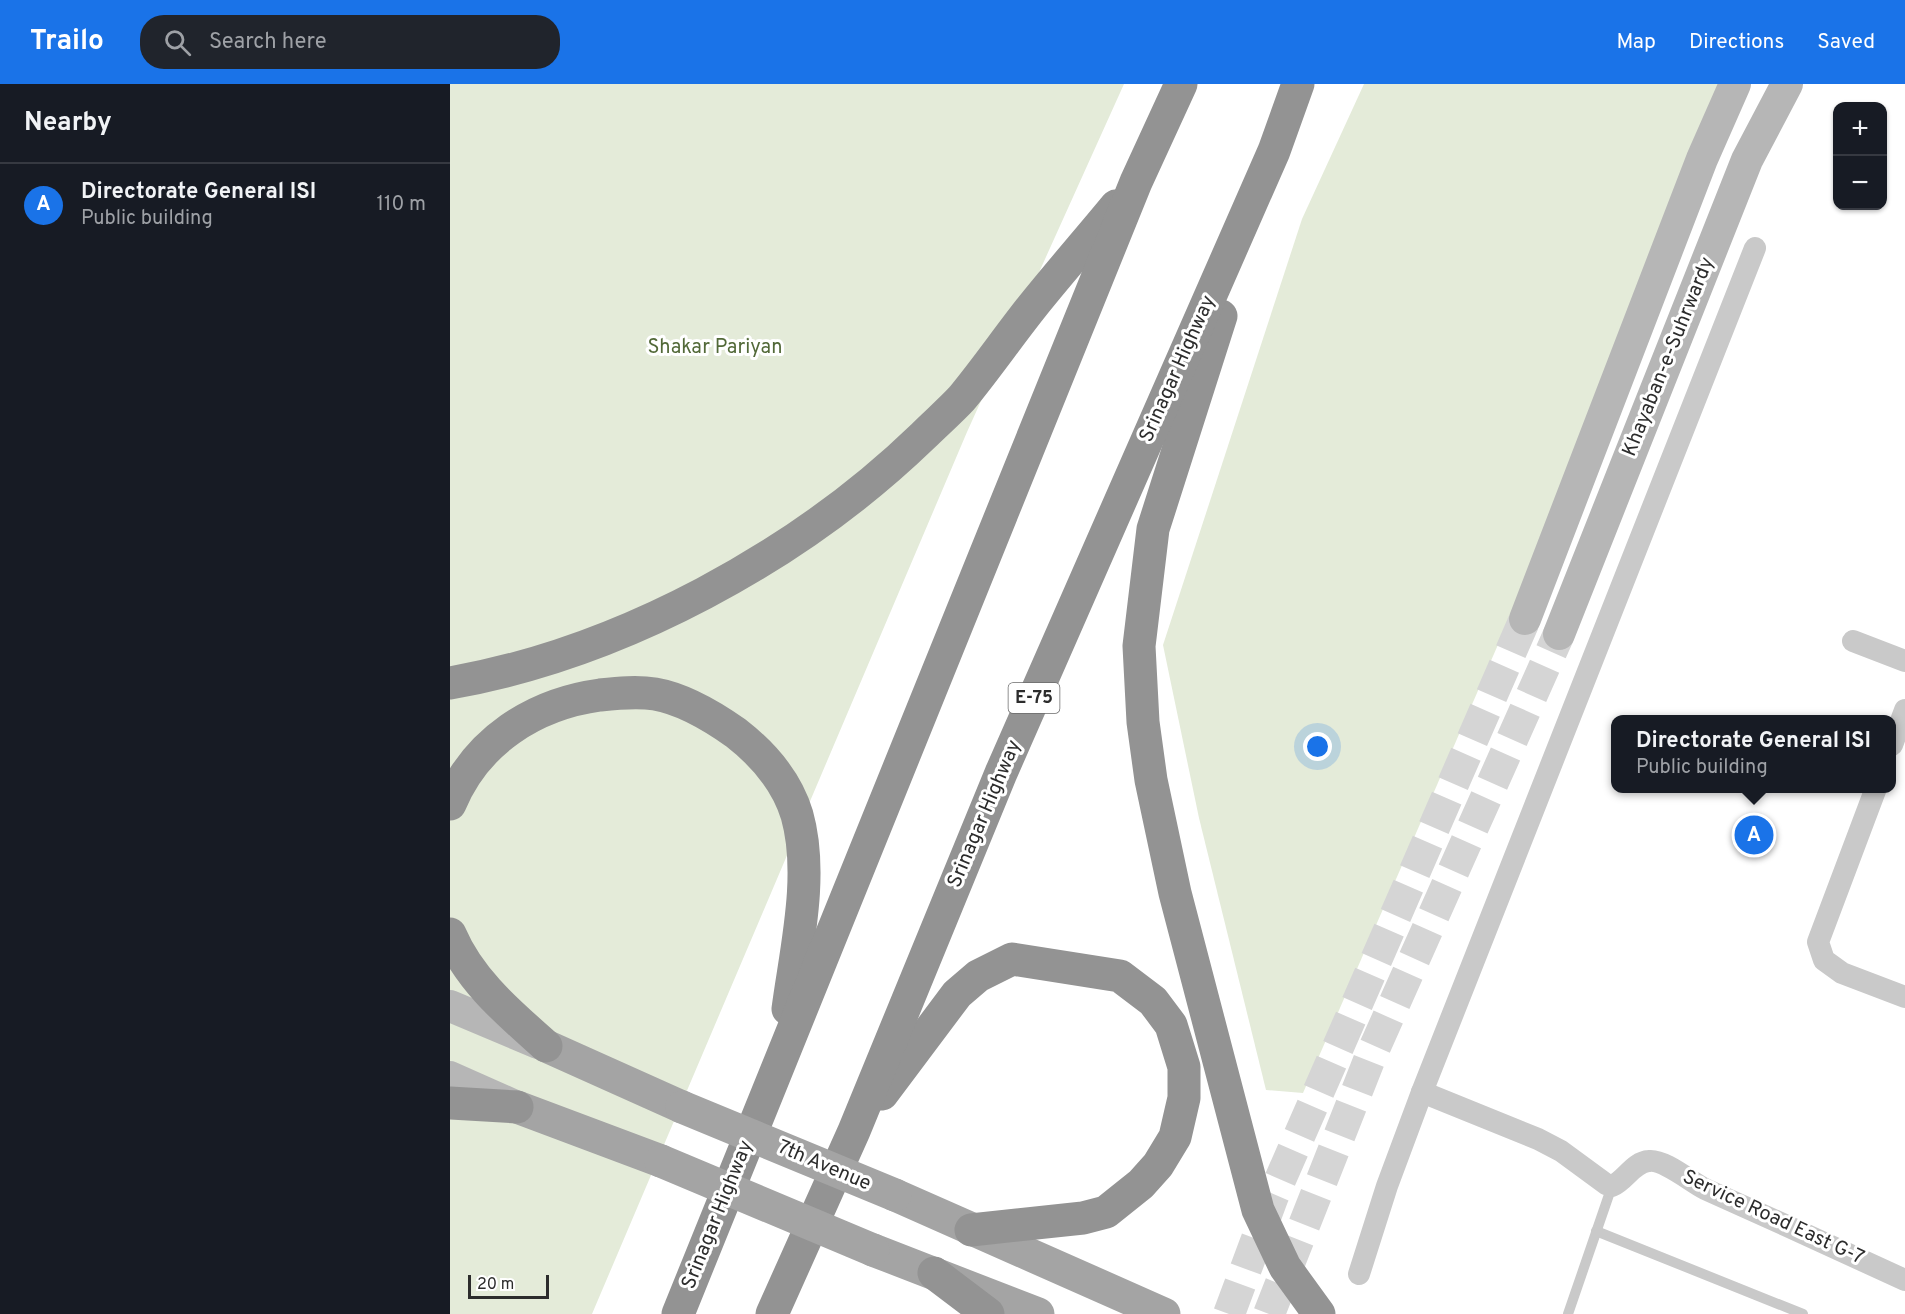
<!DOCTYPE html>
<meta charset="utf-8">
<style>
:root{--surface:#171b24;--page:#20242c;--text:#f1f3f6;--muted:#9ea1a6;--line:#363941;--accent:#1a73e8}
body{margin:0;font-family:Overpass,sans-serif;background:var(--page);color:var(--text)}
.controls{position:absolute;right:18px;top:18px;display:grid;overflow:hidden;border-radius:12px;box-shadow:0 2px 4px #0004}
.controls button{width:54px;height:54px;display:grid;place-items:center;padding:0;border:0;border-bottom:2px solid var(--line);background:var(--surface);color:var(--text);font:30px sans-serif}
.scale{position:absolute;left:18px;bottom:15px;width:81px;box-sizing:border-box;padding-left:6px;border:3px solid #2c2c2c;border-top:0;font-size:16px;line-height:21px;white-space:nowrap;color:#2c2c2c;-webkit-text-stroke:4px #fff;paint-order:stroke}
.you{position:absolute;left:868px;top:663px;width:21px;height:21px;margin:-15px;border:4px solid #fff;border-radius:50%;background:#1a73e8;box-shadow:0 0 0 9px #1a73e833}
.badge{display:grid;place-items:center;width:39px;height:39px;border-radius:50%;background:var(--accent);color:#fff;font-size:20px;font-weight:700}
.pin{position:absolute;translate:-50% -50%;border:3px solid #fff;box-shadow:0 2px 6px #0006}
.popup{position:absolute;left:1161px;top:631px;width:285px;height:78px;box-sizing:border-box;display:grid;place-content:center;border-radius:12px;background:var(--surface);filter:drop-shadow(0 2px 4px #0005);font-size:20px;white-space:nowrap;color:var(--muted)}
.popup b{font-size:22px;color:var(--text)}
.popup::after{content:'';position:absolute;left:50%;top:100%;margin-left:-12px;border:12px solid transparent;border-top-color:var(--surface)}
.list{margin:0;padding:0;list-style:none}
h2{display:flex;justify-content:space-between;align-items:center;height:78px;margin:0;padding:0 24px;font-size:26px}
h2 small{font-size:20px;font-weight:400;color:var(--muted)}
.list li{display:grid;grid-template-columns:39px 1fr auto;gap:18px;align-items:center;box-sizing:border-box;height:84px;padding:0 24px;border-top:2px solid var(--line)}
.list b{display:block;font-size:22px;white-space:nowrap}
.list p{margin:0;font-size:20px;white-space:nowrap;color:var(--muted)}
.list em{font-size:20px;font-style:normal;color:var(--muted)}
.icon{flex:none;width:33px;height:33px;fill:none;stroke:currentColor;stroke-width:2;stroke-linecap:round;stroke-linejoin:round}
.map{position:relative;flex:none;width:1455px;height:1230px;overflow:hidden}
header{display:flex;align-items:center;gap:36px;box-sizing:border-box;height:84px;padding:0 30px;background:var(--accent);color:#fff}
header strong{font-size:28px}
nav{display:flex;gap:33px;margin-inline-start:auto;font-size:21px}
.search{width:420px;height:54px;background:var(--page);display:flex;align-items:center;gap:15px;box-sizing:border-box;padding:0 21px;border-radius:24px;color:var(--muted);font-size:22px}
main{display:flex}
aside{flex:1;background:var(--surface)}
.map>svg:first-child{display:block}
.green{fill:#e4ebd9}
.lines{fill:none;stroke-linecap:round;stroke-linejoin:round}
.secondary-tunnel{stroke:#d5d5d5;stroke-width:32;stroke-dasharray:32 16;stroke-linecap:butt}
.lane{stroke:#c9c9c9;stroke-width:10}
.street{stroke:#c9c9c9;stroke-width:22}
.secondary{stroke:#b6b6b6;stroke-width:32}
.primary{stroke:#a4a4a4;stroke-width:33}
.highway{stroke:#939393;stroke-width:33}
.primary-bridge{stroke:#a4a4a4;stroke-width:33}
.labels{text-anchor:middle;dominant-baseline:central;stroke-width:6;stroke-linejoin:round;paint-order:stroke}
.shield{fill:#fff;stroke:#6b6b6b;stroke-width:1.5}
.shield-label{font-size:18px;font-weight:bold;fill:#2c2c2c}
.park-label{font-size:20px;fill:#526938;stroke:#fff}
.street-label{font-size:20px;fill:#2c2c2c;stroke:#fff}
</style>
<header>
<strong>Trailo</strong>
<div class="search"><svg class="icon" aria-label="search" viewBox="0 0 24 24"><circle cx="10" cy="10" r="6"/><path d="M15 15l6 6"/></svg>Search here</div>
<nav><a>Map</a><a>Directions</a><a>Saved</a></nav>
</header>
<main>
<aside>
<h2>Nearby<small></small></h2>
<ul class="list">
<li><span class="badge">A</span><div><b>Directorate General ISI</b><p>Public building</p></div><em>110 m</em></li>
</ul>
</aside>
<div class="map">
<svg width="1455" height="1230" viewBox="0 0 1455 1230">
<rect width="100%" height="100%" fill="#fff"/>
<!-- green -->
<g class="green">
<path d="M0 0H674L517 348 142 1230H0Z"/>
<path d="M914 0H1288L1241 117 853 1009 816 1006 749 734 713 561 852 135Z"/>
</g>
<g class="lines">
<!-- secondary-tunnel -->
<g class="secondary-tunnel">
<path d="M779 1230 823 1112 1075 535"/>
<path d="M819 1230 920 974 1109 550"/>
</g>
<!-- lane -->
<g class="lane">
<path d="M1146 1147 1353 1230"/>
<path d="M1118 1230 1162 1102"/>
</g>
<!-- street -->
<g class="street">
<path d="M1403 557 1455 577"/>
<path d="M1442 661 1455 626"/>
<path d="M1426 704 1368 858 1374 876 1392 889 1455 913"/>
<path d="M972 1008 1088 1055 1111 1067 1156 1100 1162 1102C1176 1096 1183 1078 1199 1077 1214 1075 1241 1098 1255 1105 1322 1135 1388 1165 1455 1196"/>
<path d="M909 1190 937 1102 972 1008 1305 164"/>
</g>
<!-- secondary -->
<g class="secondary">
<path d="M1075 535 1252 75 1285 0"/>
<path d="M1109 550 1297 76 1337 0"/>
<path d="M0 922 88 959"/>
<path d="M0 993 63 1021"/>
</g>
<!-- primary -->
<g class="primary">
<path d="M96 962 232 1023"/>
<path d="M67 1023 211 1077"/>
<path d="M445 1111 714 1230"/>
<path d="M423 1166 588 1230"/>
</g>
<!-- highway -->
<g class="highway">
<path d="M771 232 703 445 689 562 693 638 701 696 725 809 808 1126 835 1183 869 1230"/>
<path d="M0 599C171 569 349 472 473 352 486 339 500 327 512 314 536 285 558 253 581 224 609 189 638 156 666 122"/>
<path d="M0 720C26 657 84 620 150 611 168 609 187 607 205 610 234 615 262 632 286 649 313 670 337 698 347 731 364 791 346 865 338 925"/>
<path d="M0 850C20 897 59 929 96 962"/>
<path d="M432 1010 507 910 528 892 562 875 670 892 703 917 721 941 734 983V1014L725 1053 708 1081 691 1100 656 1128 633 1134 521 1146"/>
<path d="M0 1019 67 1023"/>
<path d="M484 1189 538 1230"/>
<path d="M228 1230 686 98 731 0"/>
<path d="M322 1230 404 1047 551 689 824 67 848 0"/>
</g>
<!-- primary-bridge -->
<g class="primary-bridge">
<path d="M232 1023 445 1111"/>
<path d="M211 1077 423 1166"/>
</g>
</g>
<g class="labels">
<!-- shield labels -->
<rect class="shield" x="558.5" y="599" width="51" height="30" rx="4.5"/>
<g class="shield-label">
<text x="584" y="614">E-75</text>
</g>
<!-- park labels -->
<g class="park-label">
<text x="265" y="264">Shakar Pariyan</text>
</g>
<!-- street labels -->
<g class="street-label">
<text transform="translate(1219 273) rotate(-68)">Khayaban-e-Suhrwardy</text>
<text transform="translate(728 285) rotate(-66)">Srinagar Highway</text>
<text transform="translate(535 730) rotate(-67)">Srinagar Highway</text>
<text transform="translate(374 1082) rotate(23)">7th Avenue</text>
<text transform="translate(268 1131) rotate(-68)">Srinagar Highway</text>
<text transform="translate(1323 1134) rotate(25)">Service Road East G-7</text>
</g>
</g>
</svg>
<div class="controls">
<button>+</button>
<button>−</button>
</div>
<div class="scale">20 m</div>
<div class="you"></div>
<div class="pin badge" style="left:1304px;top:751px">A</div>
<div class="popup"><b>Directorate General ISI</b>Public building</div>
</div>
</main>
